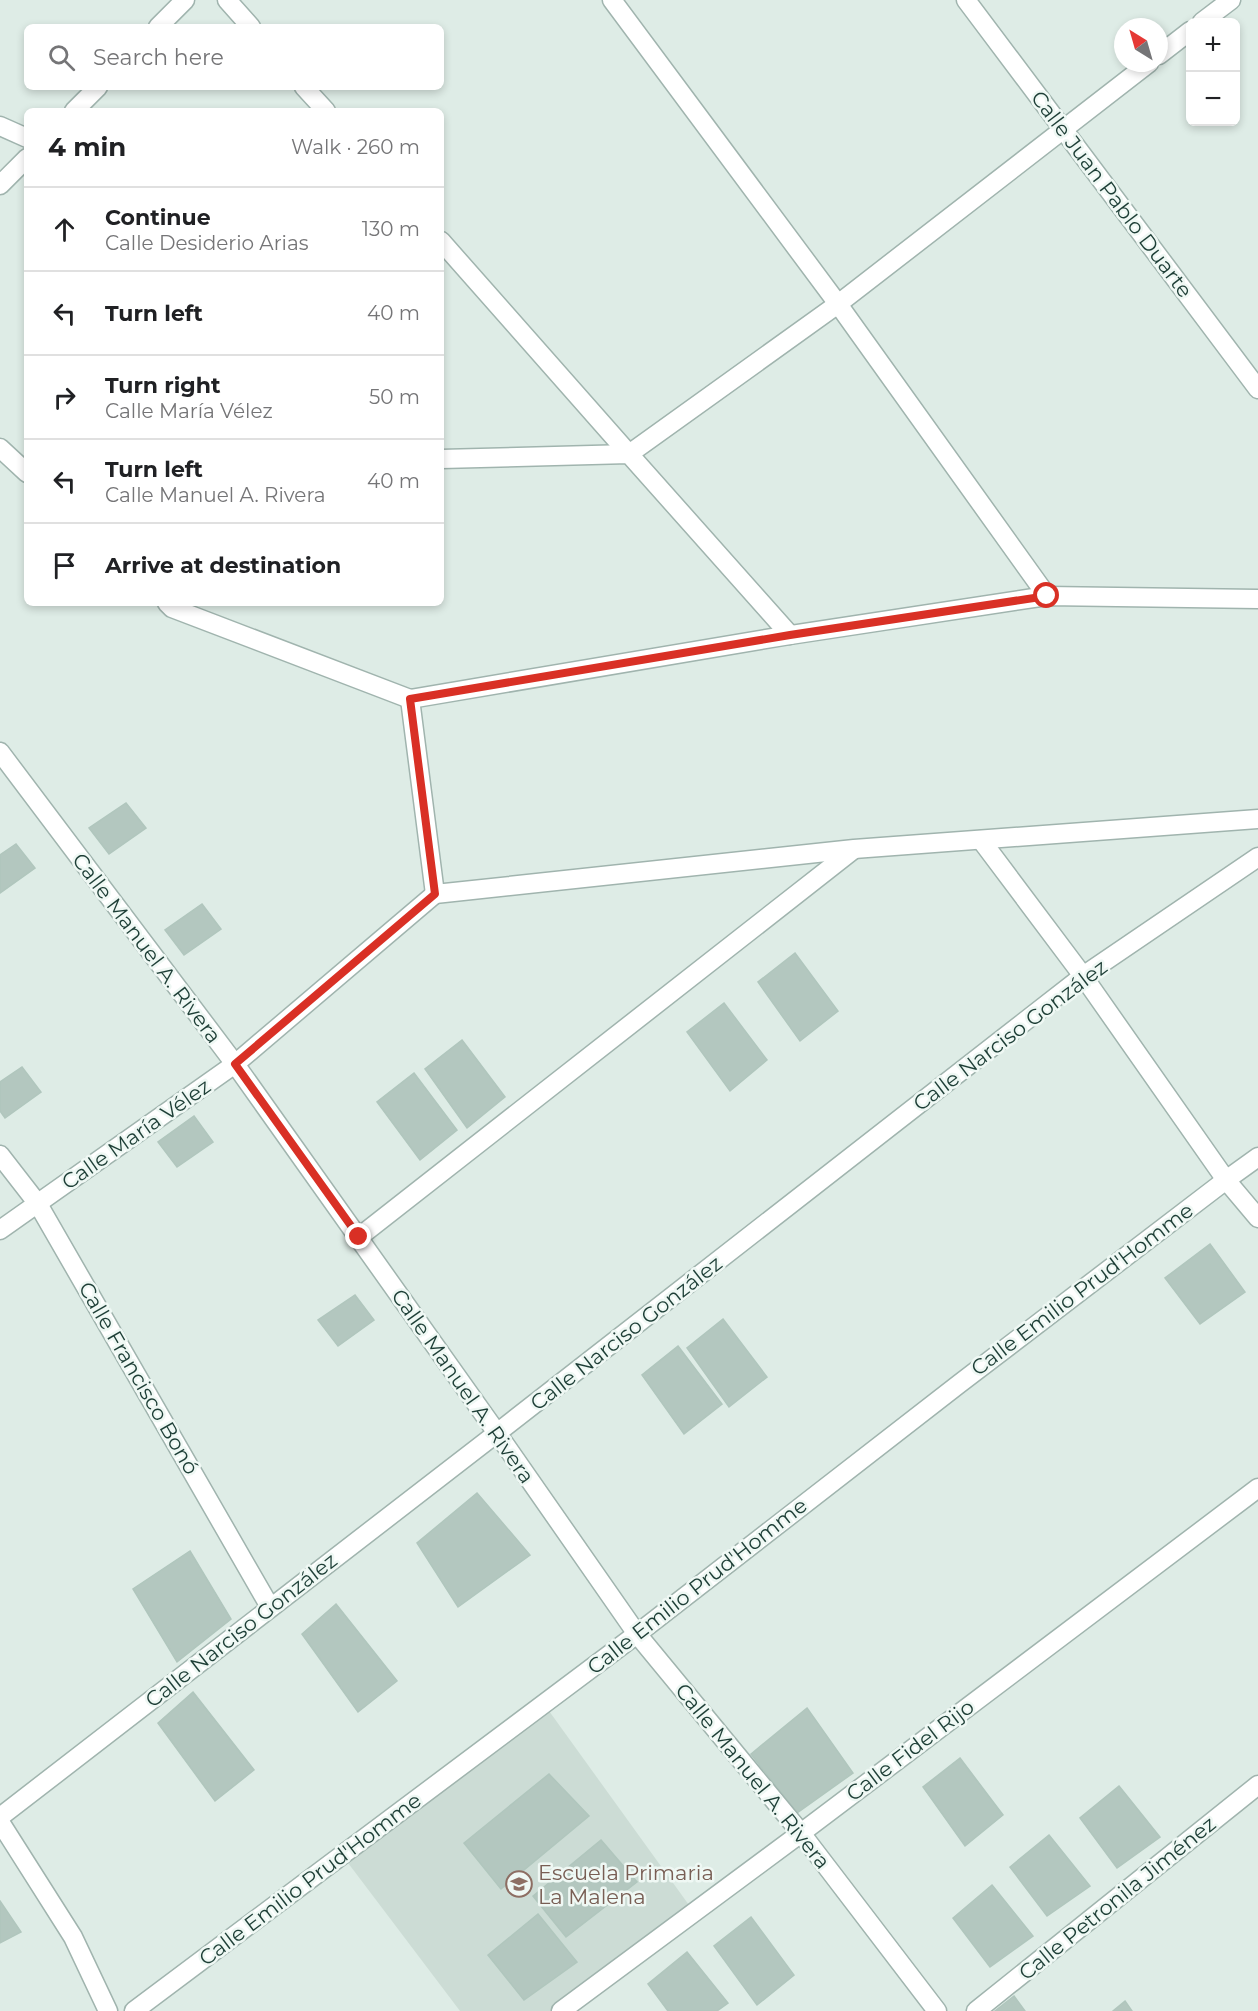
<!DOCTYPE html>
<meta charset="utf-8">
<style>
:root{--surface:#fff;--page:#f2f2f2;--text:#202124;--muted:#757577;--line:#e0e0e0}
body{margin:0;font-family:Montserrat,sans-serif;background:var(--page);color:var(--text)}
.controls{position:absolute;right:18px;top:18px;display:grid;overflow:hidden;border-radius:9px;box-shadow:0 3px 9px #0003}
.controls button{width:54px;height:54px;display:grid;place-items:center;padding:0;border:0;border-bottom:2px solid var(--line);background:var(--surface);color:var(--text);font:30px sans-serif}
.compass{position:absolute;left:1114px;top:18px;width:54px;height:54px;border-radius:50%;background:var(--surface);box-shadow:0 3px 9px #0003;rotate:323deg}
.stop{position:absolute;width:18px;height:18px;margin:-14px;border:4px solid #d93025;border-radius:50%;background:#fff}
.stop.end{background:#d93025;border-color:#fff;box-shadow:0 2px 6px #0008}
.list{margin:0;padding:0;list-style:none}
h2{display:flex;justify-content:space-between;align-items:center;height:78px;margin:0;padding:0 24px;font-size:26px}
h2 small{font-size:20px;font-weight:400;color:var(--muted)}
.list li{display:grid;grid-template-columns:39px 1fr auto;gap:18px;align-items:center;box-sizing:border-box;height:84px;padding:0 24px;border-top:2px solid var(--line)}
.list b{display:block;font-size:22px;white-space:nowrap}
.list p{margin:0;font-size:20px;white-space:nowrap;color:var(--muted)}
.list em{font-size:20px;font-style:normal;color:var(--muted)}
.icon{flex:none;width:33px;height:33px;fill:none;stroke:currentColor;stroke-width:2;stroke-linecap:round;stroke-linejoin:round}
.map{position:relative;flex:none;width:1258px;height:2011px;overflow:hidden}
.search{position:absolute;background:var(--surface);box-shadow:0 3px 9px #0003;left:24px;top:24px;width:420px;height:66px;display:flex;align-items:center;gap:15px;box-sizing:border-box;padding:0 21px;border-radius:9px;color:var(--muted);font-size:22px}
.panel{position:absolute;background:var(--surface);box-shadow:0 3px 9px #0003;left:24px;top:108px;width:420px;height:498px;border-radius:9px}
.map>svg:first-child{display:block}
.built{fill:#ccdcd5}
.building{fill:#b3c7bf;stroke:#b0c6bd;stroke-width:1.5}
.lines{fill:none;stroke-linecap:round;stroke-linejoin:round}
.minor-casing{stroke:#a0b4ae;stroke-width:21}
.minor{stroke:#fff;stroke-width:18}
.route{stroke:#d93025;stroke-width:8}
.labels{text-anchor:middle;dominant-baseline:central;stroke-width:5;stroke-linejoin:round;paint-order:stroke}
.street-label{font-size:21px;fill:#1d3e36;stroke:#eff8f4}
.education-label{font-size:21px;fill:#785e54;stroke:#eff8f4;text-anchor:start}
</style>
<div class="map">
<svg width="1258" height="2011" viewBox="0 0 1258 2011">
<rect width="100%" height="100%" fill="#deece6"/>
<!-- built -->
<path class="built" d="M544 1704 694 1912 561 2011H460L342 1855Z"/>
<!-- building -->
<g class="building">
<path d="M126 803 146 828 109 854 89 828Z"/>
<path d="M16 844 35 868 0 893V855Z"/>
<path d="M202 904 221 929 184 955 165 930Z"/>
<path d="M795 953 838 1011 800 1041 758 982Z"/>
<path d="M724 1003 767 1060 730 1091 687 1032Z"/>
<path d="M462 1040 505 1097 467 1128 425 1069Z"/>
<path d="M22 1067 41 1092 5 1118 0 1111V1082Z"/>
<path d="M414 1073 457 1130 420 1160 377 1102Z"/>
<path d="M194 1116 213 1142 177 1167 158 1142Z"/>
<path d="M1210 1244 1245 1292 1200 1324 1165 1278Z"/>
<path d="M355 1295 374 1320 338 1346 318 1320Z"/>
<path d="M723 1319 767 1377 729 1407 687 1348Z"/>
<path d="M678 1346 722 1404 684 1434 642 1375Z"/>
<path d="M477 1493 530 1555 458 1607 417 1543Z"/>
<path d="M190 1551 231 1619 177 1662 133 1589Z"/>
<path d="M336 1604 397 1681 358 1712 302 1634Z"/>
<path d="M193 1692 254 1770 215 1801 158 1723Z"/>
<path d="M807 1708 853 1773 797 1813 751 1754Z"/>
<path d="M960 1758 1003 1815 965 1846 923 1787Z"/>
<path d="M549 1774 589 1816 501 1889 464 1843Z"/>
<path d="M1119 1786 1160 1837 1117 1868 1080 1818Z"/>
<path d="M1049 1835 1090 1886 1047 1916 1010 1867Z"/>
<path d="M601 1840 637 1882 566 1937 533 1896Z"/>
<path d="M992 1885 1033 1936 990 1967 953 1918Z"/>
<path d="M0 1901 21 1932 0 1943Z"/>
<path d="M538 1914 577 1962 524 2000 488 1955Z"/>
<path d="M751 1917 794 1975 757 2005 714 1946Z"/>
<path d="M687 1952 728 2003 717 2011H668L648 1984Z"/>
<path d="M1014 1996 1025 2011H995Z"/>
<path d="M1125 2001 1132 2011H1113Z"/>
</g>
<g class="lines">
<!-- minor casing -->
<g class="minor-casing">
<g id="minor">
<path d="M227 0 251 27"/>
<path d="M612 0 838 304 1047 596"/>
<path d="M966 0 1258 389"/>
<path d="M1202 22 1231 0"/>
<path d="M158 27 185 0"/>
<path d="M1159 55 1190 31"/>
<path d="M304 87 326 111"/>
<path d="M74 111 98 87"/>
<path d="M0 126 27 138"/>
<path d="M0 185 27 158"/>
<path d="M441 241 629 454 838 304 1149 63"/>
<path d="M0 448 27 473"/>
<path d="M441 459 629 454 790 635"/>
<path d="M167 603 172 608 410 699 790 635 1047 596 1258 599"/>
<path d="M410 699 435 894 854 849 1258 819"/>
<path d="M0 752 235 1064 497 1433 637 1634 801 1833 937 2011"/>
<path d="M981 840 1083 976 1226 1180 1258 1218"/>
<path d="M0 1155 38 1204 270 1607"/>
<path d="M0 1230 235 1064 435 894"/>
<path d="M359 1237 853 850"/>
<path d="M0 1817 497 1433 1083 976 1258 857"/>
<path d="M0 1822 73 1937 108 2011"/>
<path d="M134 2011 637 1634 959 1384 1226 1180 1258 1157"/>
<path d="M561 2011 801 1833 1258 1488"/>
<path d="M976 2011 1258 1785"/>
</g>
</g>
<!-- minor -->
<use href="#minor" class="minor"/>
</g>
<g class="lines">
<!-- route -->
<path class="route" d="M359 1237 235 1064 435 894 410 699 790 635 1047 596"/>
</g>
<!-- icons -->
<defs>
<g id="school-ring" transform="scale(1.35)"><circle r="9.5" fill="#eff8f4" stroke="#8d6e63" stroke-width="1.5"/><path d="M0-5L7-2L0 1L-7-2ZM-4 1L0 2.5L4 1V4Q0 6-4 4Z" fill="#8d6e63"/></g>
</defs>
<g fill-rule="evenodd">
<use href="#school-ring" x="519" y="1884"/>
</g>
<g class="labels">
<!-- street labels -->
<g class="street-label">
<text transform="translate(1112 194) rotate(53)">Calle Juan Pablo Duarte</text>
<text transform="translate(147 948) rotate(53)">Calle Manuel A. Rivera</text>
<text transform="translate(1010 1035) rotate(-37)">Calle Narciso González</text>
<text transform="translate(136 1134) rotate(-35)">Calle María Vélez</text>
<text transform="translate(1082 1289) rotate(-37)">Calle Emilio Prud'Homme</text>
<text transform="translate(626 1333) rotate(-38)">Calle Narciso González</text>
<text transform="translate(139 1378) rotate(60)">Calle Francisco Bonó</text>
<text transform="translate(463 1386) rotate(55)">Calle Manuel A. Rivera</text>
<text transform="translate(697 1586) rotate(-38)">Calle Emilio Prud'Homme</text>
<text transform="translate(241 1630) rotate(-38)">Calle Narciso González</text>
<text transform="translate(910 1750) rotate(-37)">Calle Fidel Rijo</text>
<text transform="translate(753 1776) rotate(51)">Calle Manuel A. Rivera</text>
<text transform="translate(310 1879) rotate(-37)">Calle Emilio Prud'Homme</text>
<text transform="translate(1117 1898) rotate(-39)">Calle Petronila Jiménez</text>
</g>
<!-- education labels -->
<g class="education-label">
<text x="538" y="1872">Escuela Primaria<tspan x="538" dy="24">La Malena</tspan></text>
</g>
</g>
</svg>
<div class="controls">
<button>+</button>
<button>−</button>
</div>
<svg class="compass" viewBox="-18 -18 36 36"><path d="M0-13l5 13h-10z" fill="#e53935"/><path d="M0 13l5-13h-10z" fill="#757577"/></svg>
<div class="stop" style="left:1047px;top:596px"></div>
<div class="stop end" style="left:359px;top:1237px"></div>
<div class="search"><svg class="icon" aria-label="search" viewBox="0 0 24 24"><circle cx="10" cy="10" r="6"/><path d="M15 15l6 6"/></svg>Search here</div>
<section class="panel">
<h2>4 min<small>Walk · 260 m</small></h2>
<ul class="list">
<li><svg class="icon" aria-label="ahead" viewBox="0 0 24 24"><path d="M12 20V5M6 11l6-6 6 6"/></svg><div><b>Continue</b><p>Calle Desiderio Arias</p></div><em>130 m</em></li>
<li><svg class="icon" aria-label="left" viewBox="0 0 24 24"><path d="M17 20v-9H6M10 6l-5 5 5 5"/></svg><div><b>Turn left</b></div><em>40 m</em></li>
<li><svg class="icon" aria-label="right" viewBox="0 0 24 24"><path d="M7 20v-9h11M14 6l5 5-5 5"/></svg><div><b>Turn right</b><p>Calle María Vélez</p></div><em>50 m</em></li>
<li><svg class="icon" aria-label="left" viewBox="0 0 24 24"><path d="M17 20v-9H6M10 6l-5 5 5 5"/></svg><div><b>Turn left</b><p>Calle Manuel A. Rivera</p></div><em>40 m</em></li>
<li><svg class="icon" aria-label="arrive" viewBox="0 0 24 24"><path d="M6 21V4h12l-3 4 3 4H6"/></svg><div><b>Arrive at destination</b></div></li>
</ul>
</section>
</div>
